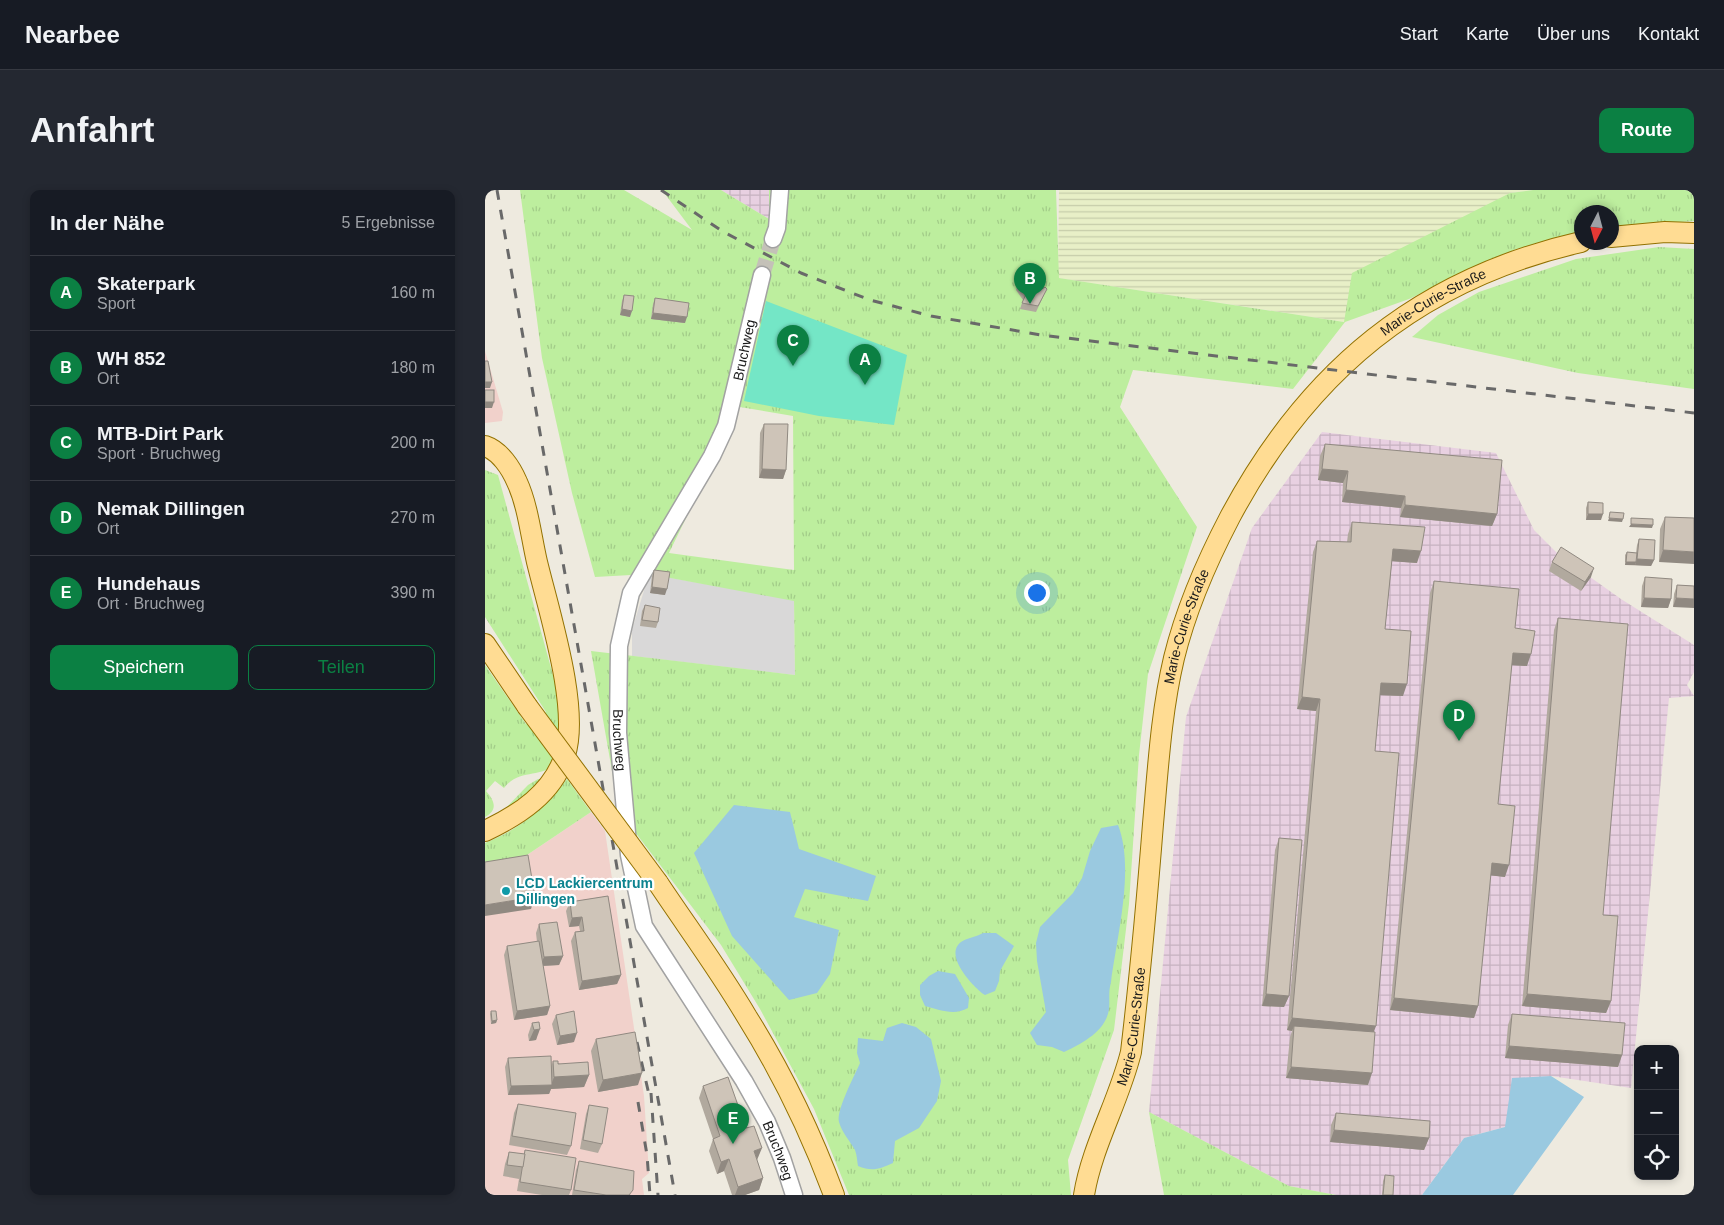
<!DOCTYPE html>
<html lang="de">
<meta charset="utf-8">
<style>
:root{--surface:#171b24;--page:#242831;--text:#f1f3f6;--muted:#9ea1a6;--line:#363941;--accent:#0b8043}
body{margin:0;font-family:Helvetica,sans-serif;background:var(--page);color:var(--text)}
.controls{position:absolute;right:15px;bottom:15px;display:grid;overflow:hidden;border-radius:10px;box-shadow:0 2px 8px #0003}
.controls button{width:45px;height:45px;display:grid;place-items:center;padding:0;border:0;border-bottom:1px solid var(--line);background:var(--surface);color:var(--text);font:25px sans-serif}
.compass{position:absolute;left:1089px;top:15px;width:45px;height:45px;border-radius:50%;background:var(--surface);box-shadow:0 2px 8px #0003;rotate:186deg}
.you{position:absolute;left:551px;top:402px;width:18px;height:18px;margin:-12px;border:4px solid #fff;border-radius:50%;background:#1a73e8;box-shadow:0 0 0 8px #1a73e833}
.badge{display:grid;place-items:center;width:32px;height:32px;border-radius:50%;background:var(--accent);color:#fff;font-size:16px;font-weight:700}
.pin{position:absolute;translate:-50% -41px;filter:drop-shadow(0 1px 2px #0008)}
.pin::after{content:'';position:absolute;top:26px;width:18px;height:15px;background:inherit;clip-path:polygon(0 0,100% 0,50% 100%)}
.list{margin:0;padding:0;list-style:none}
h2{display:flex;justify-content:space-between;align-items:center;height:65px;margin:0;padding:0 20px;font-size:21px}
h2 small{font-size:16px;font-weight:400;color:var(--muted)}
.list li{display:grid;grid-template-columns:32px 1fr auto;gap:15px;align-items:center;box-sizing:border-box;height:75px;padding:0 20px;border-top:1px solid var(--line)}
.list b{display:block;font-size:19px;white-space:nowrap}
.list p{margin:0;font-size:16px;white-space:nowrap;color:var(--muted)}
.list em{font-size:16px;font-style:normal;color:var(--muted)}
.actions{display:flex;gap:10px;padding:15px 20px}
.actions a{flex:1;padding:11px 0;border:1px solid var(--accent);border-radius:10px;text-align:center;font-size:18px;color:var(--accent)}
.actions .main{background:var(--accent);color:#fff}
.icon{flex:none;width:28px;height:28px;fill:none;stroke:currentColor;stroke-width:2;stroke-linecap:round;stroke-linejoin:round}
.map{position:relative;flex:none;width:1209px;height:1005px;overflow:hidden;border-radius:10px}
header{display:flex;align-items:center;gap:30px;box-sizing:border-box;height:70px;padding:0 25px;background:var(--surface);border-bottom:1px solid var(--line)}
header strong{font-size:24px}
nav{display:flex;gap:28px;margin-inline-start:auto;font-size:18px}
.intro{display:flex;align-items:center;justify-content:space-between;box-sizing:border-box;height:120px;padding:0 30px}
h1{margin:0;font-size:35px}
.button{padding:12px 22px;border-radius:10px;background:var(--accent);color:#fff;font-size:18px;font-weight:700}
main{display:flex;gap:30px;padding:0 30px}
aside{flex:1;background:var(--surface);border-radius:10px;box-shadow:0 2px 8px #0003}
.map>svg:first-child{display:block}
.residential{fill:#d9d8d8}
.commercial{fill:#f1d1cb}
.industrial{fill:url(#industrial-grid)}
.farmland{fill:url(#farmland-rules)}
.grass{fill:url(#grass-tufts);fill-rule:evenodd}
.pitch{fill:#74e6c6}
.water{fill:#9ac9e0}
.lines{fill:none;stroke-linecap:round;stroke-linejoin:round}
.minor-tunnel{stroke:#c4c1b8;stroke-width:16;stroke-dasharray:16 8;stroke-linecap:butt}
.minor-casing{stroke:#a2a2a2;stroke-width:19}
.major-casing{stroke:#927100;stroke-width:22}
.minor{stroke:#fff;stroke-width:16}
.major{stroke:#ffdc93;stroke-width:20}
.rail{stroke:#696969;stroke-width:3;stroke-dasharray:10 10;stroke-linecap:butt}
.major-bridge-casing{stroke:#927100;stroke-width:22;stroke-linecap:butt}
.major-bridge{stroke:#ffdc93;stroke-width:20}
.wall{fill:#b1a99e}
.shaded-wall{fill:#908981}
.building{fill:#cec4b8;stroke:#908981}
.culture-dot{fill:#0f9aa8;stroke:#fff;stroke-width:2}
.labels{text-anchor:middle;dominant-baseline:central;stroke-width:4.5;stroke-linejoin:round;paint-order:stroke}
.street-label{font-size:14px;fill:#1b1b1b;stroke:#fff}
.culture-label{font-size:14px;font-weight:bold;fill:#0d838f;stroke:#fff;text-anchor:start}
</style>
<header>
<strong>Nearbee</strong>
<nav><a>Start</a><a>Karte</a><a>Über uns</a><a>Kontakt</a></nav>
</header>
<div class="intro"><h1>Anfahrt</h1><a class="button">Route</a></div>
<main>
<aside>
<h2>In der Nähe<small>5 Ergebnisse</small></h2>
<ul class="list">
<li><span class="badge">A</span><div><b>Skaterpark</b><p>Sport</p></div><em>160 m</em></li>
<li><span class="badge">B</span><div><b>WH 852</b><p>Ort</p></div><em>180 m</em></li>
<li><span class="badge">C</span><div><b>MTB-Dirt Park</b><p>Sport · Bruchweg</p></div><em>200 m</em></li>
<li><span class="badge">D</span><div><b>Nemak Dillingen</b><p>Ort</p></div><em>270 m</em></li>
<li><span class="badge">E</span><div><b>Hundehaus</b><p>Ort · Bruchweg</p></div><em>390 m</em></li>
</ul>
<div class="actions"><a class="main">Speichern</a><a>Teilen</a></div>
</aside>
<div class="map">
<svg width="1209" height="1005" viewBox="0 0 1209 1005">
<defs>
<pattern id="industrial-grid" width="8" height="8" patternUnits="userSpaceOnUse" patternTransform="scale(1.25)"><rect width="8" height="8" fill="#e8d0e1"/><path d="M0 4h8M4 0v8" fill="none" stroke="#c6b2c0"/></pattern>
<pattern id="farmland-rules" width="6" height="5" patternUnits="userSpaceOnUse" patternTransform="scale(1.25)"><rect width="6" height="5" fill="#e8efc7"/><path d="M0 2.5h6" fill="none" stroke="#c6ccaa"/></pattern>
<pattern id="grass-tufts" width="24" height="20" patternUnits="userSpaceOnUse" patternTransform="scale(1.25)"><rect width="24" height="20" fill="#bdee9e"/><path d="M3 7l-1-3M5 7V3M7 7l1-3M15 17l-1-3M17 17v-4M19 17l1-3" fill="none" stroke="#a2cc88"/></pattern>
</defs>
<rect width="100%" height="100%" fill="#eeeadf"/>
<!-- residential -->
<path class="residential" d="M164 384 309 410 310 485 147 466V440Z"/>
<!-- commercial -->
<g class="commercial">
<path d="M0 161 18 222 17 231 0 233Z"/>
<path d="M106 622 120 641 159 906 164 983 157 989 159 1005H0V678L36 669Z"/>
</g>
<!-- industrial -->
<g class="industrial">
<path d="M236 0H284V29Z"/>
<path d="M837 242 1011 263 1049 340 1074 365 1136 409 1209 455V482L1202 495 1209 506 1184 508 1146 898 1066 886 1020 937 979 948 937 1005H851L804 996 664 922 701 527 767 338Z"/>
</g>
<!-- farmland -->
<path class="farmland" d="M574 0H1048L1025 3 860 132 573 88Z"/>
<!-- grass -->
<g class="grass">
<path d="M35 0H139L207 40 177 0H236L284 29V0H571L574 88 859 132 867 83 1025 3 1048 0H1209V31L1127 37 1126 22H1096V43L1031 59 924 109 860 132 808 199 648 180 635 217 712 337 663 484 654 565 644 714 629 840 583 970 586 1005H364L329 919 275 819 236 755 134 621 106 461 310 485 309 411 164 384 110 387 87 303 57 168ZM255 217 308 226 309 380 184 363Z"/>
<path d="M1174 57 1209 59V199L1093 183 927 147 953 125 994 102 1091 69Z"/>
<path d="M0 280 13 285 71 496 76 532 67 568 70 573C57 589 34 578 19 598L10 591 1 601C10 611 13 620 0 627V475L41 534 61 522 0 427Z"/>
<path d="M53 589H56L50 601 16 623 43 595Z"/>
<path d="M82 589 106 622 36 669 0 678V653C35 639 59 619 82 589Z"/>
<path d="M664 922 804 996 851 1005H679Z"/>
</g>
<!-- pitch -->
<path class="pitch" d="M281 111 422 165 409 235 334 226 259 211Z"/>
<!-- water -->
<g class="water">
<path d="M249 615 305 622 314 659 391 686 383 711 320 699 309 727 354 740 345 784 332 803 304 810 247 746 209 663Z"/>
<path d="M633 635C650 678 632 746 626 792 623 803 625 809 624 819 621 841 598 853 579 862L567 857 552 855 545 843 561 822 552 771 551 753 555 737 588 703 597 688 605 661 616 638Z"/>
<path d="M498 743H511L529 756 515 781 514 791 510 801 500 805C489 798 458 765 476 752 481 748 492 747 498 743Z"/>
<path d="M453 781 470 784 484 808 483 818C469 826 455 820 440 816L435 805V795L444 786Z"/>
<path d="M417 833 431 837 446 849 456 891 452 911 434 938 410 951 408 973C395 979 387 982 373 976 372 971 372 965 370 960 365 951 357 943 354 932 351 920 370 885 375 873L372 863 373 848 398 851 402 838Z"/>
<path d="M1066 886 1099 907 1028 1005H937L979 948 1020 937 1027 888Z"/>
</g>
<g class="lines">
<!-- minor-tunnel -->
<path class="minor-tunnel" d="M277 85 288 49"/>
<!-- minor casing -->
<g class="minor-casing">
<g id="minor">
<path d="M288 49 292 38 295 0"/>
<path id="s1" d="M277 85 241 236 227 266 146 403 134 456 133 543 144 665 159 736 259 891 282 932 297 968 309 1005"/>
</g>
</g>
<!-- major casing -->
<g class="major-casing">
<g id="major">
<path d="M1126 47 1180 42 1209 43"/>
<path d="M0 256C15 261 26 278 32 292 43 316 46 346 52 372 64 422 95 518 80 565 68 603 34 625 0 641"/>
<path d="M0 454 42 516"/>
<path d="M173 693C203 738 235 781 262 827 297 883 326 943 349 1005"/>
<path id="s2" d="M599 1005C607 956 634 911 646 862 655 786 662 710 668 634 673 579 676 523 689 468 701 419 722 371 745 327 823 181 934 89 1096 52"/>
</g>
</g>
<!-- minor -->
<use href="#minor" class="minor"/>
<!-- major -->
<use href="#major" class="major"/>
<!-- rail -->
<g class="rail">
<path d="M12 0 190 1005"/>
<path d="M176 0 237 41 316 83 385 110 446 126 556 145 1209 223"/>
<path d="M152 852 165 909"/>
<path d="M166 903 173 1005"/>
<path d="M153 912 162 965 165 1005"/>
</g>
<!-- major-bridge casing -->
<g class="major-bridge-casing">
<path id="major-bridge" d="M42 516 173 693"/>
</g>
<!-- major-bridge -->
<use href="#major-bridge" class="major-bridge"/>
</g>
<!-- wall -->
<g class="wall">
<path d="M533 94 539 96 557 99 559 105 551 122 535 119 538 110 531 100Z"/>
<path d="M139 105 145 127 135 125 137 111Z"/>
<path d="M170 108 200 133 166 129 168 114Z"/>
<path d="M279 234 301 280 298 289 274 288 275 243Z"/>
<path d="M840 254 1012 324 1007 336 915 327 916 318 857 312 858 293 833 290 835 266Z"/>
<path d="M1103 312 1116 330H1101V318Z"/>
<path d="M1180 327 1209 328 1174 372 1175 339Z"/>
<path d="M867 332 932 373 907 371 900 439 918 506 895 505 890 561 889 842 883 895 801 888 805 847 807 841 802 840 831 521 812 519 828 362 832 351 862 352 863 344Z"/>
<path d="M1154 349 1169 370 1166 376 1140 375V365L1142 362 1151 363 1152 355Z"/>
<path d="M1067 372 1106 387 1096 401 1064 381Z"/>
<path d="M169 380 180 405 165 403 167 386Z"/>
<path d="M1160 387 1186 409 1183 418 1156 417 1157 396Z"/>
<path d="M949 391 1030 438 1042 476 1027 475 1013 614 1020 687 1005 685 993 816 989 828 905 820 945 403Z"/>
<path d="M1192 395 1209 396 1188 417 1189 404Z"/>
<path d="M160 415 173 432 171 438 155 436 157 421Z"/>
<path d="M1073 428 1118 725 1126 811 1121 823 1037 816 1069 440Z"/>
<path d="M794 648 804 806 799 817 777 816 790 660Z"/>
<path d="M123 706 136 785 132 794 94 800 86 751 90 742 95 741 94 736 84 737 81 721 85 712Z"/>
<path d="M54 734 78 766 74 775 58 776 65 816 62 825 29 830 19 765 22 756 52 752 51 743Z"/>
<path d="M6 821 12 830 11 833 6 834 5 824Z"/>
<path d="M1027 824 1137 865 1133 877 1020 868 1023 835Z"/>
<path d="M71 825 89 852 72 855 67 834Z"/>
<path d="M54 832 51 850 44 851 43 845 47 833Z"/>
<path d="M111 849 153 895 113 902 106 861Z"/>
<path d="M23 868 66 877 68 871 104 885 99 897 66 899 64 904 23 905 20 877Z"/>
<path d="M218 896 272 970 278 988 274 1000 260 1005H247L239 981 232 984 224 961 228 949 214 908Z"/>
<path d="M33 914 86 956 82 965 24 955 29 923Z"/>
<path d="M104 915 117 954 113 963 95 959 101 924Z"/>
<path d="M851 923 944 948 939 960 845 952 846 935Z"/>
<path d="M40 960 86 1000 84 1005H57L32 1001 34 989 18 986 20 974 24 962 39 964Z"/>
<path d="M94 971 146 1005H87L91 980Z"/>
<path d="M900 985 908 1005H897L898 991Z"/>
</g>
<!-- shaded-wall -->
<g class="shaded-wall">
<path d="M137 119 147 121 145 127 135 125Z"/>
<path d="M168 123 202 127 200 133 166 129Z"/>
<path d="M0 192H7L5 198H0Z"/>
<path d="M0 212H9L7 218H0Z"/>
<path d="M277 279 301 280 298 289 274 288Z"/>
<path d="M837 279 863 281 858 293 833 290Z"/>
<path d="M861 300 920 306 916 318 857 312Z"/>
<path d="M920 315 1012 324 1007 336 915 327Z"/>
<path d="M1103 324H1118L1116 330H1101Z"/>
<path d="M1124 328 1138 329 1137 332 1123 331Z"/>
<path d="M1146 334 1168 335 1167 338 1144 337Z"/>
<path d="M908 359 936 361 932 373 903 371Z"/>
<path d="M1178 360 1209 362V374L1174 372Z"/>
<path d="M1152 369 1169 370 1166 376 1150 375Z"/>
<path d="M1141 372H1151L1150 375H1140Z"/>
<path d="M1109 378 1106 387 1096 401 1100 392Z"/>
<path d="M167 397 182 399 180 405 165 403Z"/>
<path d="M1159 408 1186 409 1183 418 1156 417Z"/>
<path d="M1191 408 1209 409V418L1188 417Z"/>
<path d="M1028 463 1046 464 1042 476 1024 475Z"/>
<path d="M896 493 922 494 918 506 892 505Z"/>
<path d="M817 507 835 509 831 521 812 519Z"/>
<path d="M1007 673 1024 675 1020 687 1002 685Z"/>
<path d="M50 707 46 719 0 726V715Z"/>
<path d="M97 727 94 736 84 737 87 728Z"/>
<path d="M78 766 74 775 55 776 59 767Z"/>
<path d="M136 785 132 794 94 800 97 791Z"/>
<path d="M781 804 804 806 799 817 777 816Z"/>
<path d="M1042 804 1126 811 1121 823 1037 816Z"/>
<path d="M909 808 993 816 989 828 905 820Z"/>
<path d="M65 816 62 825 29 830 32 821Z"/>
<path d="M807 828 891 836 887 847 809 836 807 841 802 840Z"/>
<path d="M12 830 11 833 6 834 7 831Z"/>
<path d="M55 839 51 850 44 851 49 840Z"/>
<path d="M92 843 89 852 72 855 75 846Z"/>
<path d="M1024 856 1137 865 1133 877 1020 868Z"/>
<path d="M806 877 887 883 883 895 801 888Z"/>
<path d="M157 883 153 895 113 902 118 890Z"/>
<path d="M104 885 99 897 66 899 64 904 23 905 26 896 66 895 69 887Z"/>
<path d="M849 940 944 948 939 960 845 952Z"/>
<path d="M277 958 272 970 269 961Z"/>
<path d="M244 969 239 981 232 984 236 972Z"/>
<path d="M278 988 274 1000 260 1005H250L253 997Z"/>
</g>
<!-- building -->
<g class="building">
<path d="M543 92 557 99 560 97 562 99 553 116 537 113 541 104 533 94 539 96Z"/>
<path d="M139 105 149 106 147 121 137 119Z"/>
<path d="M170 108 204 113 202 127 168 123Z"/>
<path d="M0 171H3L7 192H0Z"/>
<rect x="0" y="200" width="9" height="12"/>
<path d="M279 234H303L301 280 277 279Z"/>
<path d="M840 254 1017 270 1012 324 920 315V306L861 300 863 281 837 279Z"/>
<path d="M1103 312 1118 313V324H1103Z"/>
<path d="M1125 322 1139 323 1138 329 1124 328Z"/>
<path d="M1180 327 1209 328V362L1178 360Z"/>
<path d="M1146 328 1168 329V335L1146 334Z"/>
<path d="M867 332 940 337 936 361 908 359 900 439 926 441 922 494 896 493 890 561 914 563 891 836 807 828 835 509 817 507 832 351 866 352Z"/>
<path d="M1154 349 1170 350 1169 370 1152 369Z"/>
<path d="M1076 357 1109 378 1100 392 1067 372Z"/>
<path d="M1142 362 1152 363 1151 372H1141Z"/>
<path d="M169 380 185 382 182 399 167 397Z"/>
<path d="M1160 387 1187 389 1186 409 1159 408Z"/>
<path d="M949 391 1034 399 1030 438 1050 441 1046 464 1028 463 1013 614 1030 616 1024 675 1007 673 993 816 909 808Z"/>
<path d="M1192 395 1209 396V409L1191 408Z"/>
<path d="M160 415 175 418 173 432 157 430Z"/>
<path d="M1073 428 1143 434 1118 725 1133 726 1126 811 1042 804Z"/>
<path d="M794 648 817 650 804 806 781 804Z"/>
<path d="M43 665 50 707 0 715V672Z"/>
<path d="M123 706 136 785 97 791 90 742 99 741 97 727 87 728 85 712Z"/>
<path d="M72 732 78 766 59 767 54 734Z"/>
<path d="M54 751 65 816 32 821 22 756Z"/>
<path d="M6 821H11L12 830 7 831Z"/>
<path d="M89 821 92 843 75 846 71 825Z"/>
<path d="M1027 824 1140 833 1137 865 1024 856Z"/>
<path d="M54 832 55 839 49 840 47 833Z"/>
<path d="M809 836 890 842 887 883 806 877Z"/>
<path d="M150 842 157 883 118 890 111 849Z"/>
<path d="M66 866 67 895 26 896 23 868Z"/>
<path d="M68 871H73V874L103 872 104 885 69 887Z"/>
<path d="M243 887 261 938 269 936 277 958 269 961 278 988 253 997 244 969 236 972 228 949 235 946 218 896Z"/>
<path d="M33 914 91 923 86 956 27 946Z"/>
<path d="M104 915 123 918 117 954 98 950Z"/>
<path d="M851 923 945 931 944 948 849 940Z"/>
<path d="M40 960 91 968 86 1000 35 992Z"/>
<path d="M24 962 40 964 38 977 22 975Z"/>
<path d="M94 971 149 981 148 1000 144 1005H121L89 1000Z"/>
<path d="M900 985 909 986 908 1005H898Z"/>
</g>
<!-- markers -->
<circle class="culture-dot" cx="21" cy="701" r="5"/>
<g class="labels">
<!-- street labels -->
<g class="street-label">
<text stroke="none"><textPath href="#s2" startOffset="1000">Marie-Curie-Straße</textPath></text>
<text transform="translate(259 160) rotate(-78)">Bruchweg</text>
<text stroke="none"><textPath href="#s2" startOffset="581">Marie-Curie-Straße</textPath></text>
<text stroke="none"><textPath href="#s1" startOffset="496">Bruchweg</textPath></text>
<text stroke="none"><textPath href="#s2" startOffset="176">Marie-Curie-Straße</textPath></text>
<text stroke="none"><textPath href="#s1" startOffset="946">Bruchweg</textPath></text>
</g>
<!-- culture labels -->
<g class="culture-label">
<text x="31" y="693">LCD Lackiercentrum<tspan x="31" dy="16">Dillingen</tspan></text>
</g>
</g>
</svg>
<div class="controls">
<button>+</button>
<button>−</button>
<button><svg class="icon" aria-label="locate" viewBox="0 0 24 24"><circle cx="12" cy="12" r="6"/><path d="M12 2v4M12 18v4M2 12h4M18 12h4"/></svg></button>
</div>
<svg class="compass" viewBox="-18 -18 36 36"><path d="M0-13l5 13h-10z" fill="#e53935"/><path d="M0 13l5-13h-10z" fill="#9ea1a6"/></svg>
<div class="you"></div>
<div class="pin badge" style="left:380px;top:195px">A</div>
<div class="pin badge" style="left:545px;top:114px">B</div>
<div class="pin badge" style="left:308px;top:176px">C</div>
<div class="pin badge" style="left:974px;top:551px">D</div>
<div class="pin badge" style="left:248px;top:954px">E</div>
</div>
</main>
